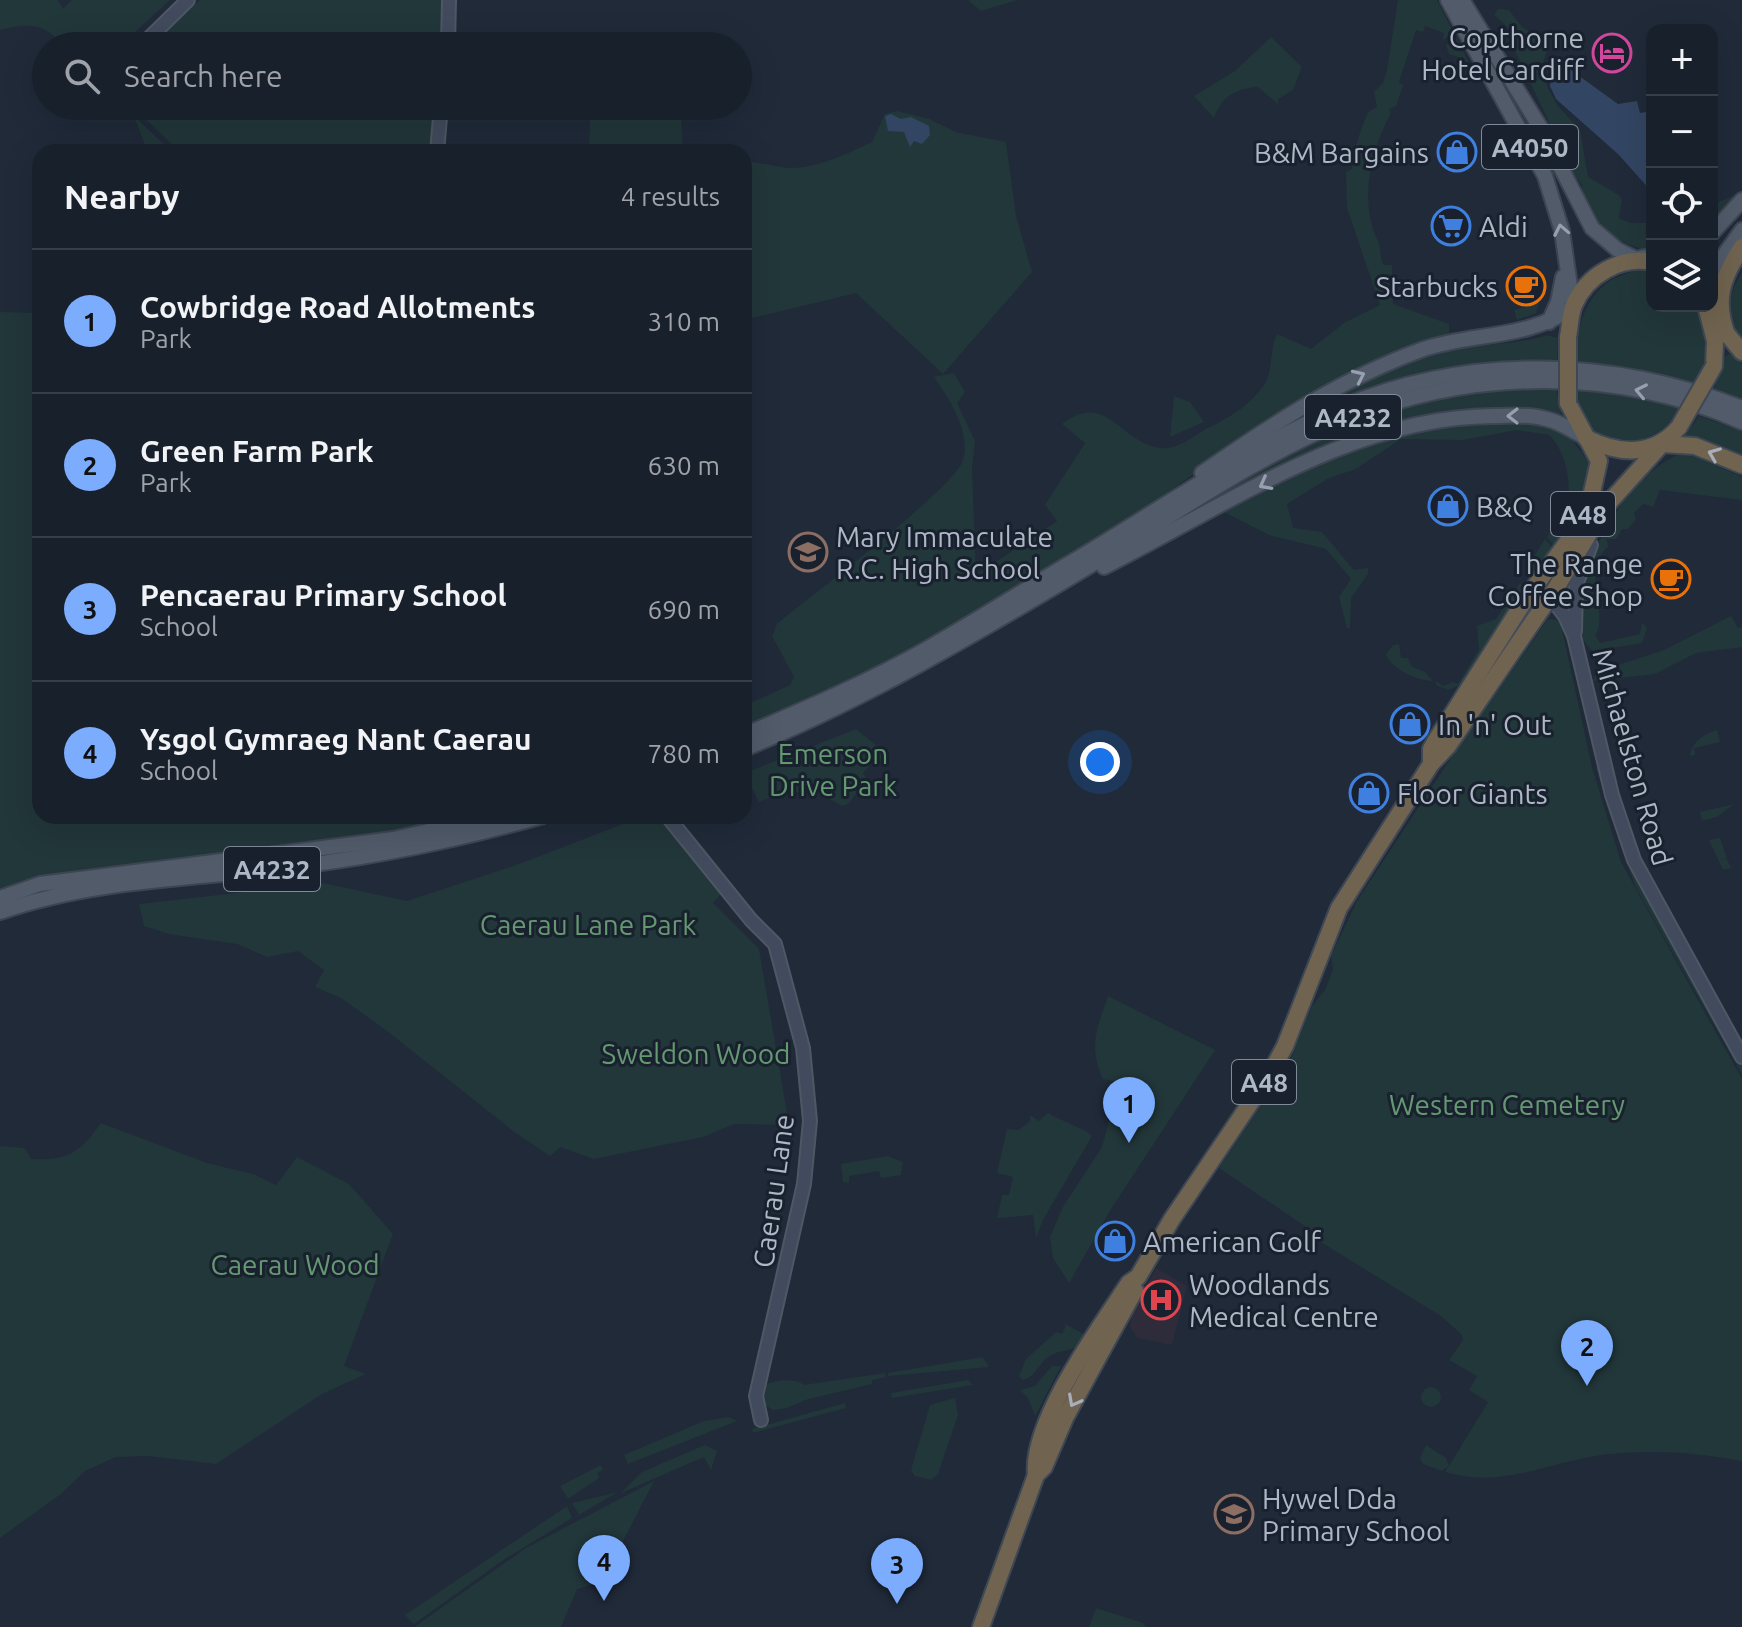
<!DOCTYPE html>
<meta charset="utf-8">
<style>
:root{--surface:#18202b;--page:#212833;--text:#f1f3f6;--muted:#9fa3a9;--line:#363e47;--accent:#7cacfd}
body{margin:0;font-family:Ubuntu,sans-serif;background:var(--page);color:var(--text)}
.controls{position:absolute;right:24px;top:24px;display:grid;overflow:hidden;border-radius:16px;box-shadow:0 8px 32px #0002}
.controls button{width:72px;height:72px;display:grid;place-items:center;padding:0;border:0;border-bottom:2px solid var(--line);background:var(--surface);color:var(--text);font:40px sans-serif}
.you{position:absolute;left:1100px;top:762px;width:28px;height:28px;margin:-20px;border:6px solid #fff;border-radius:50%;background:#1a73e8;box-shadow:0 0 0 12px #1a73e833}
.badge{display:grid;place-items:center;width:52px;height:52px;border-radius:50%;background:var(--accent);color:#111;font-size:26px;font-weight:700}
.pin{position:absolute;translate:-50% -66px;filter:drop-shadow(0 2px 4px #0008)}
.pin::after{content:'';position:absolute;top:42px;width:28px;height:24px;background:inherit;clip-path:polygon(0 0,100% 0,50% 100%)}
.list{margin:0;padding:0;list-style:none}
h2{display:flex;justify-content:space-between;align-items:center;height:104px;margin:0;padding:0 32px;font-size:34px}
h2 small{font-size:26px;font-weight:400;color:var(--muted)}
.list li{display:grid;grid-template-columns:52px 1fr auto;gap:24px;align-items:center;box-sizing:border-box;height:144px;padding:0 32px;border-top:2px solid var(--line)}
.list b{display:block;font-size:30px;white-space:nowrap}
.list p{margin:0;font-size:26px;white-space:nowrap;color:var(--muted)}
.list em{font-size:26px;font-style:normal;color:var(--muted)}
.icon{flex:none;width:44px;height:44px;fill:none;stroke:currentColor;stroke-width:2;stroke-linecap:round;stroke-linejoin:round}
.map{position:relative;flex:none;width:1742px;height:1627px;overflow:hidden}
.search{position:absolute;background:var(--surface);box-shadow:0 8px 32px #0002;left:32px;top:32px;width:720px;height:88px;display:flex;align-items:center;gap:20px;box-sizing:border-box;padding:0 28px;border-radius:44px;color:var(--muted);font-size:30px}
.panel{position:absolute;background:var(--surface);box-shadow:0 8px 32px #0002;left:32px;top:144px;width:720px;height:680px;border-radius:24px}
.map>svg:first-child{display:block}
.medical{fill:#2e2b3a}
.green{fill:#22373a}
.water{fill:#324562}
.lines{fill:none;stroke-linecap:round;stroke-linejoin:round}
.secondary-casing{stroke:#4e5764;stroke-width:16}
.primary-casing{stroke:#3d4553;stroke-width:18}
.highway-casing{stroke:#3e4754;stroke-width:20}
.secondary{stroke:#414b5d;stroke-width:12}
.primary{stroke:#515b6a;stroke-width:14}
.highway{stroke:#706450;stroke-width:16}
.highway-bridge-casing{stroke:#3e4754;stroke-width:20;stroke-linecap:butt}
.highway-bridge{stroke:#706450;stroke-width:16}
.oneway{stroke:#97a0af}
.oneway2{stroke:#a8afba}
.labels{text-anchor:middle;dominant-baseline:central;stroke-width:6;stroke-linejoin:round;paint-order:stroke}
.shield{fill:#19212e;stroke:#818a98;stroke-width:2}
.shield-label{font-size:26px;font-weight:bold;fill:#aeb7c6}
.poi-label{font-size:28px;fill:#aeb7c6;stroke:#19212e;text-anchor:start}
.park-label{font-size:28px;fill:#649871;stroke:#19212e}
.street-label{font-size:28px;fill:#aeb7c6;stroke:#19212e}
</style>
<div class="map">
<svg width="1742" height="1627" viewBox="0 0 1742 1627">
<rect width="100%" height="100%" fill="#202a39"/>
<!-- medical -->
<path class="medical" d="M1156 1268 1187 1286 1172 1345 1137 1338 1130 1327 1132 1314Z"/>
<!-- green -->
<g class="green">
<path d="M0 0H58L63 9 72 0H170L120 46H61C46 21 25 24 0 30Z"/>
<path d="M200 0H446L444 46H150Z"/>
<path d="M968 0H1017L981 11Z"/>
<path d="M1398 0H1437L1469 63 1466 65 1465 59 1449 54 1446 45 1451 42 1448 37 1443 40 1444 33 1425 26 1423 32 1416 30 1399 82 1403 85 1396 106 1389 109 1391 113C1370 152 1359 201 1378 241 1382 250 1379 258 1384 265H1392L1393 304 1449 324V333L1215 459 1121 525 889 665 744 730V706L790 685 794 677 772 636 777 624C808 598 955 488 963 460 971 432 949 398 934 377L954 373 965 392 957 403 975 441 972 468 976 575 1057 521 1045 505 1085 443 1062 424C1109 387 1124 452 1168 448 1184 446 1198 432 1212 426 1233 415 1250 405 1264 385 1273 373 1269 350 1277 334L1311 349 1344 323 1380 305 1347 208 1346 172 1352 169C1354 147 1360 132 1368 112L1377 107 1374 92 1383 83 1387 70Z"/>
<path d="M1498 9 1509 10 1522 27 1550 43 1543 63 1547 86 1557 105 1580 130 1588 177 1619 195 1622 199 1619 218 1630 223H1652V250C1624 249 1574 217 1582 185 1571 168 1546 144 1549 122L1516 53 1512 31 1494 15Z"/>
<path d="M1271 37 1302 67 1293 90 1278 99V104L1258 87C1236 88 1221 97 1214 118L1194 96 1235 71Z"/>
<path d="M132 106H437L432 152H180Z"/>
<path d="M596 106H684L681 117 683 152H554L589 149 590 120Z"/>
<path d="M897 111 929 119 956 132 1006 142 1016 216 1032 272 943 374 856 293 744 320V162C758 162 768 165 781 167 811 172 846 154 872 142L885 114Z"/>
<path d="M134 116 172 152H148Z"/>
<path d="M1739 193V194L1712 228V205Z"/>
<path d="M1641 270 1652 271V306H1696C1708 335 1711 358 1695 386L1618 368 1575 364C1577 318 1590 278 1641 270Z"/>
<path d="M1742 272V341C1724 311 1725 302 1742 272Z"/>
<path d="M1541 284 1548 288 1541 295 1536 313 1517 320 1514 310 1530 306 1531 295Z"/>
<path d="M0 312 40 313V816H471L312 846 86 869 0 889Z"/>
<path d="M1547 335 1558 338 1557 361 1552 363 1254 446C1310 406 1371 367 1438 351 1471 344 1521 345 1547 335Z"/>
<path d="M1731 353 1742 364V400L1714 389 1725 357Z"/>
<path d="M1556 386 1561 414 1424 419 1150 535C1255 473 1342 416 1465 391 1494 386 1527 388 1556 386Z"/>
<path d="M1574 387 1622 392 1682 406C1648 461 1579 454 1574 387Z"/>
<path d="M1174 396 1190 402 1204 422 1170 437Z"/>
<path d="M1699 416 1742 431V458L1685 436Z"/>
<path d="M1536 421 1567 433 1590 464 1588 486 1554 546 1547 537C1553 526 1563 515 1567 503 1573 484 1564 448 1549 435L1517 430 1463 440 1401 439 1356 469 1329 478 1287 504 1293 528 1322 532 1354 570 1368 568V574L1351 598 1350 628H1347L1339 597 1351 579 1326 549 1269 535 1222 511 1353 447 1447 424Z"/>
<path d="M1685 452 1742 477V500L1660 490 1653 507 1643 504 1634 513 1636 519 1628 529H1622L1616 539H1607L1608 547C1580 568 1610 620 1595 635L1600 643 1640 634 1642 622 1647 628 1642 643 1593 651C1575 639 1580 612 1580 593L1584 592 1581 588C1595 539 1633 470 1685 452Z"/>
<path d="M1545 539 1553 548 1531 576 1527 568Z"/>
<path d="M1520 583 1524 586 1521 593C1505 614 1490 636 1479 659 1474 670 1466 671 1462 684L1448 690 1436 685V681L1443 686 1453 682 1458 684 1479 649 1477 626 1496 619Z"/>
<path d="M1731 616 1738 628 1742 627V647L1696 653 1655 674 1593 681 1597 672 1664 650Z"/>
<path d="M1548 619 1557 620 1561 625 1592 767 1621 862 1742 1079V1461C1697 1452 1647 1449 1601 1455 1547 1463 1500 1489 1445 1472L1448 1466 1442 1471 1423 1464 1420 1458 1426 1445 1446 1458 1449 1466 1488 1402 1469 1390 1477 1376 1449 1360 1463 1340 1462 1335 1441 1316 1314 1238 1315 1233 1219 1168 1288 1066 1312 1006 1325 990 1333 969 1331 956 1357 901 1451 758Z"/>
<path d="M1399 644 1401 658H1408L1412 667 1425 672 1433 681C1419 681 1390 669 1386 654L1393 645Z"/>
<path d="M856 729 889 756 871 764 863 773 867 780 848 804 842 806C813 787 790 789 759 802L745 773Z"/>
<path d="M1717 730 1720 742 1694 748 1695 755 1690 756C1692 741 1704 734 1717 730Z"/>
<path d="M1596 768H1600L1638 883 1742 1066V1074L1635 886Z"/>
<path d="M1734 804 1717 817 1702 821 1700 812Z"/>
<path d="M644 816H657L721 894 713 903 759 949 789 1125 734 1124 703 1137 594 1159 560 1147 550 1156 513 1131 387 1031 341 998 315 987 324 970 298 951 267 957 237 944 169 934 144 926 139 904 323 883 407 901 519 864Z"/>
<path d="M1720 838 1727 858 1720 860 1727 859 1731 868 1723 870 1709 840Z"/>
<path d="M1108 996 1215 1050 1111 1209 1069 1283 1053 1258 1050 1237 1063 1207 1102 1147 1108 1125 1109 1097 1115 1093 1113 1081 1103 1079C1088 1045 1097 1029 1108 996Z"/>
<path d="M1048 1113C1059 1120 1088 1130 1092 1136L1043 1220 1036 1238 1033 1215 997 1218 1002 1195H1009L1013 1177 997 1173 1007 1129 1019 1130 1030 1121V1115L1039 1121Z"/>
<path d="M101 1123 207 1163 253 1174 276 1185 297 1157 349 1184 393 1234 344 1366 366 1374 322 1394 216 1464 149 1456 116 1457 85 1471 61 1494 0 1538V1146L25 1148 31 1159C68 1161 79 1153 101 1123Z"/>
<path d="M888 1156 903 1162 901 1175 881 1178 879 1171 849 1176V1183L843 1182 841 1164Z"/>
<path d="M1062 1322 1087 1336C1072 1356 1063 1346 1047 1358 1037 1366 1035 1378 1022 1380L1019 1376 1026 1359 1056 1332 1062 1334 1066 1326Z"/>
<path d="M983 1357 989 1367 888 1376V1373Z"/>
<path d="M1052 1366H1061L1035 1416 1028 1398 1020 1390 1035 1386Z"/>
<path d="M885 1373 886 1377 872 1380V1384L805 1400 787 1408 773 1410 762 1403 764 1385C774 1380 797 1378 804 1385Z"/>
<path d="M968 1380 973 1385 892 1398 891 1393Z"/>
<circle cx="1431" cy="1397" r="10"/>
<path d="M955 1398 958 1415 938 1474 931 1480 915 1476 911 1470 930 1405Z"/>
<path d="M845 1403 846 1408 753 1433 752 1429Z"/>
<path d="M729 1417 737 1421 628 1464 624 1455 704 1421Z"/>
<path d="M705 1445 717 1451 711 1470 704 1457 621 1493 642 1472Z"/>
<path d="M601 1465 603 1470 597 1473 599 1478 568 1499 560 1486Z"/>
<path d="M654 1481 602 1582 577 1589 561 1627H414L526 1548Z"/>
<path d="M618 1492 579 1515 572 1503Z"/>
<path d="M567 1506 572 1518 505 1559 414 1624 405 1615Z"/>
<path d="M1096 1608 1143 1623 1146 1627H1089Z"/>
</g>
<!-- water -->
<g class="water">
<path d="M1564 65 1618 104 1637 101 1640 113 1652 111V192L1618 154 1556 99 1550 86 1552 71Z"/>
<path d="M891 114 901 119 911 117 929 126 930 135 922 144 914 141 910 147 904 132 888 131 885 116Z"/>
</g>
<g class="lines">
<!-- secondary casing -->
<g class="secondary-casing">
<g id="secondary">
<path d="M141 46 188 0"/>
<path d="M448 46 449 0"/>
<path d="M437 152 441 106"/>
<path d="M1547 593 1565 616 1574 636 1612 795 1634 860 1742 1057"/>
<path d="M1575 631 1576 585 1591 545"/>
<path d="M1492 653 1505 647 1546 589 1556 588 1574 604"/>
<path d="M667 816 751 920 775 944 803 1048 810 1121 804 1184 756 1396 761 1420"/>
</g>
</g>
<!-- primary casing -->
<g class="primary-casing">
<g id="primary">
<path d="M1462 0 1540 127 1592 228 1618 250 1636 259 1644 257"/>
<path d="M1712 233 1742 200"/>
<path d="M1712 272 1742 230"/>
<path d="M1549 322 1558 302 1563 277"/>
<path d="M1202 473C1271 425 1341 379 1421 350 1472 332 1528 340 1573 307L1562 231 1545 176 1448 0"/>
<path d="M1104 567C1227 505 1351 417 1493 416 1509 416 1526 414 1542 418 1558 421 1572 430 1586 438"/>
<path d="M744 735C807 708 870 681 930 647 979 619 1026 589 1075 560 1162 508 1248 448 1342 407 1470 353 1614 358 1742 408"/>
<path d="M744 749C866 699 978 633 1091 565 1174 515 1257 456 1348 419 1474 368 1617 368 1742 422"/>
<path d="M0 898 40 884 393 839 495 816"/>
<path d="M0 912C88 881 183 879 275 869 365 859 455 841 543 816"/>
</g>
</g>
<!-- highway casing -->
<g class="highway-casing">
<g id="highway">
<path d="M1706 306 1715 341 1714 366"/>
<path d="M1722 328 1742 352"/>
<path d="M1727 335C1714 299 1722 278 1742 247"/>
<path d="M1568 337C1570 327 1570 315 1574 305 1587 275 1620 256 1652 262"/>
<path d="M1586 438C1620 455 1653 457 1679 427"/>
<path d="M1662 444 1695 446 1742 465"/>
<path d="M1431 764V749L1436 740 1525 600 1568 541 1591 497 1599 461 1568 403"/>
<path d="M1036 1475 1044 1467 1065 1418 1135 1290"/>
<path d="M981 1627 1036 1475C1030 1423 1100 1327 1129 1283L1138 1277 1172 1219 1270 1074 1285 1046 1339 908 1431 764 1448 746 1556 588 1605 507 1662 444"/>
</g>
</g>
<!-- secondary -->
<use href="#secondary" class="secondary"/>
<!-- primary -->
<use href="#primary" class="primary"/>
<!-- highway -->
<use href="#highway" class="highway"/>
<!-- highway-bridge casing -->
<g class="highway-bridge-casing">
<g id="highway-bridge">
<path d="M1568 403V337"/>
<path d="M1679 427 1714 366"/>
</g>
</g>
<!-- highway-bridge -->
<use href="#highway-bridge" class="highway-bridge"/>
</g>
<!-- one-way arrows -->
<defs><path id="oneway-chevron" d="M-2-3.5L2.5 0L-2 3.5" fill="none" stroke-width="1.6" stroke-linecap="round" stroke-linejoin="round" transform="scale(2)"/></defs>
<g class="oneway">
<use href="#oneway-chevron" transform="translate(1561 230) rotate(-101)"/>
<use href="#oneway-chevron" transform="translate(1359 376) rotate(-25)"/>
<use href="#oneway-chevron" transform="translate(1641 391) rotate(-168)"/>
<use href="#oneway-chevron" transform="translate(1513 416) rotate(180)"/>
<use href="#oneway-chevron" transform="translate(1265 484) rotate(152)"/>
</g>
<g class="oneway2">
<use href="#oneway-chevron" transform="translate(1714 454) rotate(-158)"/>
<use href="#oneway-chevron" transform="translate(1074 1401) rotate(118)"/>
</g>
<!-- icons -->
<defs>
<g id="hotel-ring" transform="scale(2)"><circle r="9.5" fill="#19212e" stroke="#d1479c" stroke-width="1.5"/><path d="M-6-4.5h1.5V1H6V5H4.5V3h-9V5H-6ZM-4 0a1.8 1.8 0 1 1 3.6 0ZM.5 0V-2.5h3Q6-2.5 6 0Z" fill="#d1479c"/></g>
<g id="shop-ring" transform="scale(2)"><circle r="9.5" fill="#19212e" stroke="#3f7fe0" stroke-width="1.5"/><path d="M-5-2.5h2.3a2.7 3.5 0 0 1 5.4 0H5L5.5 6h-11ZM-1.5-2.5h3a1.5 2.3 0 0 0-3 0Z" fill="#3f7fe0"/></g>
<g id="supermarket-ring" transform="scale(2)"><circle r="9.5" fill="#19212e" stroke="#3f7fe0" stroke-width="1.5"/><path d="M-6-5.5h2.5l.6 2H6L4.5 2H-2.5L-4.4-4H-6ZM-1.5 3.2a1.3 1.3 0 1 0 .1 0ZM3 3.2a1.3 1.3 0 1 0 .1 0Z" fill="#3f7fe0"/></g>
<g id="cafe-ring" transform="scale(2)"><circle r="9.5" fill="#19212e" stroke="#e8710a" stroke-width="1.5"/><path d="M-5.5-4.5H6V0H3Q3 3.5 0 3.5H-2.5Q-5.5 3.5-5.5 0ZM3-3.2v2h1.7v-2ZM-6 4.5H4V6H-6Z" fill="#e8710a"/></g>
<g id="school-ring" transform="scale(2)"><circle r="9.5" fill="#19212e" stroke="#8d6e63" stroke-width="1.5"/><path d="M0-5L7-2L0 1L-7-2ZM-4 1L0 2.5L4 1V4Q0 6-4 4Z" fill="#8d6e63"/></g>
<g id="hospital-ring" transform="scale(2)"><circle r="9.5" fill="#19212e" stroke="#e0444e" stroke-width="1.5"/><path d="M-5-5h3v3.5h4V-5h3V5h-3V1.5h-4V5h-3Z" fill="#e0444e"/></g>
</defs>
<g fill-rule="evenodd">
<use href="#hotel-ring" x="1612" y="53"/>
<use href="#shop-ring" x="1457" y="152"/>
<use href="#supermarket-ring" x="1451" y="226"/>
<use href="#cafe-ring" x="1526" y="286"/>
<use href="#shop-ring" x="1448" y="506"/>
<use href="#school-ring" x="808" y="552"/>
<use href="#cafe-ring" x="1671" y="579"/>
<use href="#shop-ring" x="1410" y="724"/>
<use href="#shop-ring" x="1369" y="793"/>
<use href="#shop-ring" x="1115" y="1241"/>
<use href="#hospital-ring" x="1161" y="1300"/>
<use href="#school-ring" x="1234" y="1514"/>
</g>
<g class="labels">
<!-- shield labels -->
<g class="shield">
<rect x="1482" y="125" width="96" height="44" rx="6"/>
<rect x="1305" y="395" width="96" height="44" rx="6"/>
<rect x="1551" y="492" width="64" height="44" rx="6"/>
<rect x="224" y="847" width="96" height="44" rx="6"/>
<rect x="1232" y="1060" width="64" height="44" rx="6"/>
</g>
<g class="shield-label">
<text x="1530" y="147">A4050</text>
<text x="1353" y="417">A4232</text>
<text x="1583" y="514">A48</text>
<text x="272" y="869">A4232</text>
<text x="1264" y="1082">A48</text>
</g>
<!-- poi labels -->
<g class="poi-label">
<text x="1584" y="37" text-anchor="end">Copthorne<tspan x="1584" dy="32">Hotel Cardiff</tspan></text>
<text x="1429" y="152" text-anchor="end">B&amp;M Bargains</text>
<text x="1479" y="226">Aldi</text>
<text x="1498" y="286" text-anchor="end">Starbucks</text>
<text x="1476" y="506">B&amp;Q</text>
<text x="836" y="536">Mary Immaculate<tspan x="836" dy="32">R.C. High School</tspan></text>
<text x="1643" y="563" text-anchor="end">The Range<tspan x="1643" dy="32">Coffee Shop</tspan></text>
<text x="1438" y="724">In 'n' Out</text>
<text x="1397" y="793">Floor Giants</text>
<text x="1143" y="1241">American Golf</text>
<text x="1189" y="1284">Woodlands<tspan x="1189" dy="32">Medical Centre</tspan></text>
<text x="1262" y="1498">Hywel Dda<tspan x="1262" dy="32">Primary School</tspan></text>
</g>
<!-- park labels -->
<g class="park-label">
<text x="833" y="753">Emerson<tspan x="833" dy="32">Drive Park</tspan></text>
<text x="588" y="924">Caerau Lane Park</text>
<text x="696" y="1053">Sweldon Wood</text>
<text x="1507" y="1104">Western Cemetery</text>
<text x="295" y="1264">Caerau Wood</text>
</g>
<!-- street labels -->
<g class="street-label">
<text transform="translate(1633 757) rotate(74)">Michaelston Road</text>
<text transform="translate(773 1191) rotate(-82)">Caerau Lane</text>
</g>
</g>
</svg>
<div class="controls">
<button>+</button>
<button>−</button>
<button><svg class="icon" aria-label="locate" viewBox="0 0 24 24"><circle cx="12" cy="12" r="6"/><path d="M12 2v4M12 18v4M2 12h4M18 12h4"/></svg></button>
<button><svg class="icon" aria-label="layers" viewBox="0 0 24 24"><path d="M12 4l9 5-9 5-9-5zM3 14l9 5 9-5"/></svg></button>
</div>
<div class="you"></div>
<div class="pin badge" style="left:1129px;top:1143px">1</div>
<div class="pin badge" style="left:1587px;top:1386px">2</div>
<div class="pin badge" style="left:897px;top:1604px">3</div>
<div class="pin badge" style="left:604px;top:1601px">4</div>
<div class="search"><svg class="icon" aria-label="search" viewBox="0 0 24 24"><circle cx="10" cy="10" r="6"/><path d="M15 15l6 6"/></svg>Search here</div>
<section class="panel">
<h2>Nearby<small>4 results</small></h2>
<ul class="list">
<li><span class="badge">1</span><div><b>Cowbridge Road Allotments</b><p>Park</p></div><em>310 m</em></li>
<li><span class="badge">2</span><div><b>Green Farm Park</b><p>Park</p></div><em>630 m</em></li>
<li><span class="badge">3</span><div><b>Pencaerau Primary School</b><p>School</p></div><em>690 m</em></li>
<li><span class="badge">4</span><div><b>Ysgol Gymraeg Nant Caerau</b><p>School</p></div><em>780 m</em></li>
</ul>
</section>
</div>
